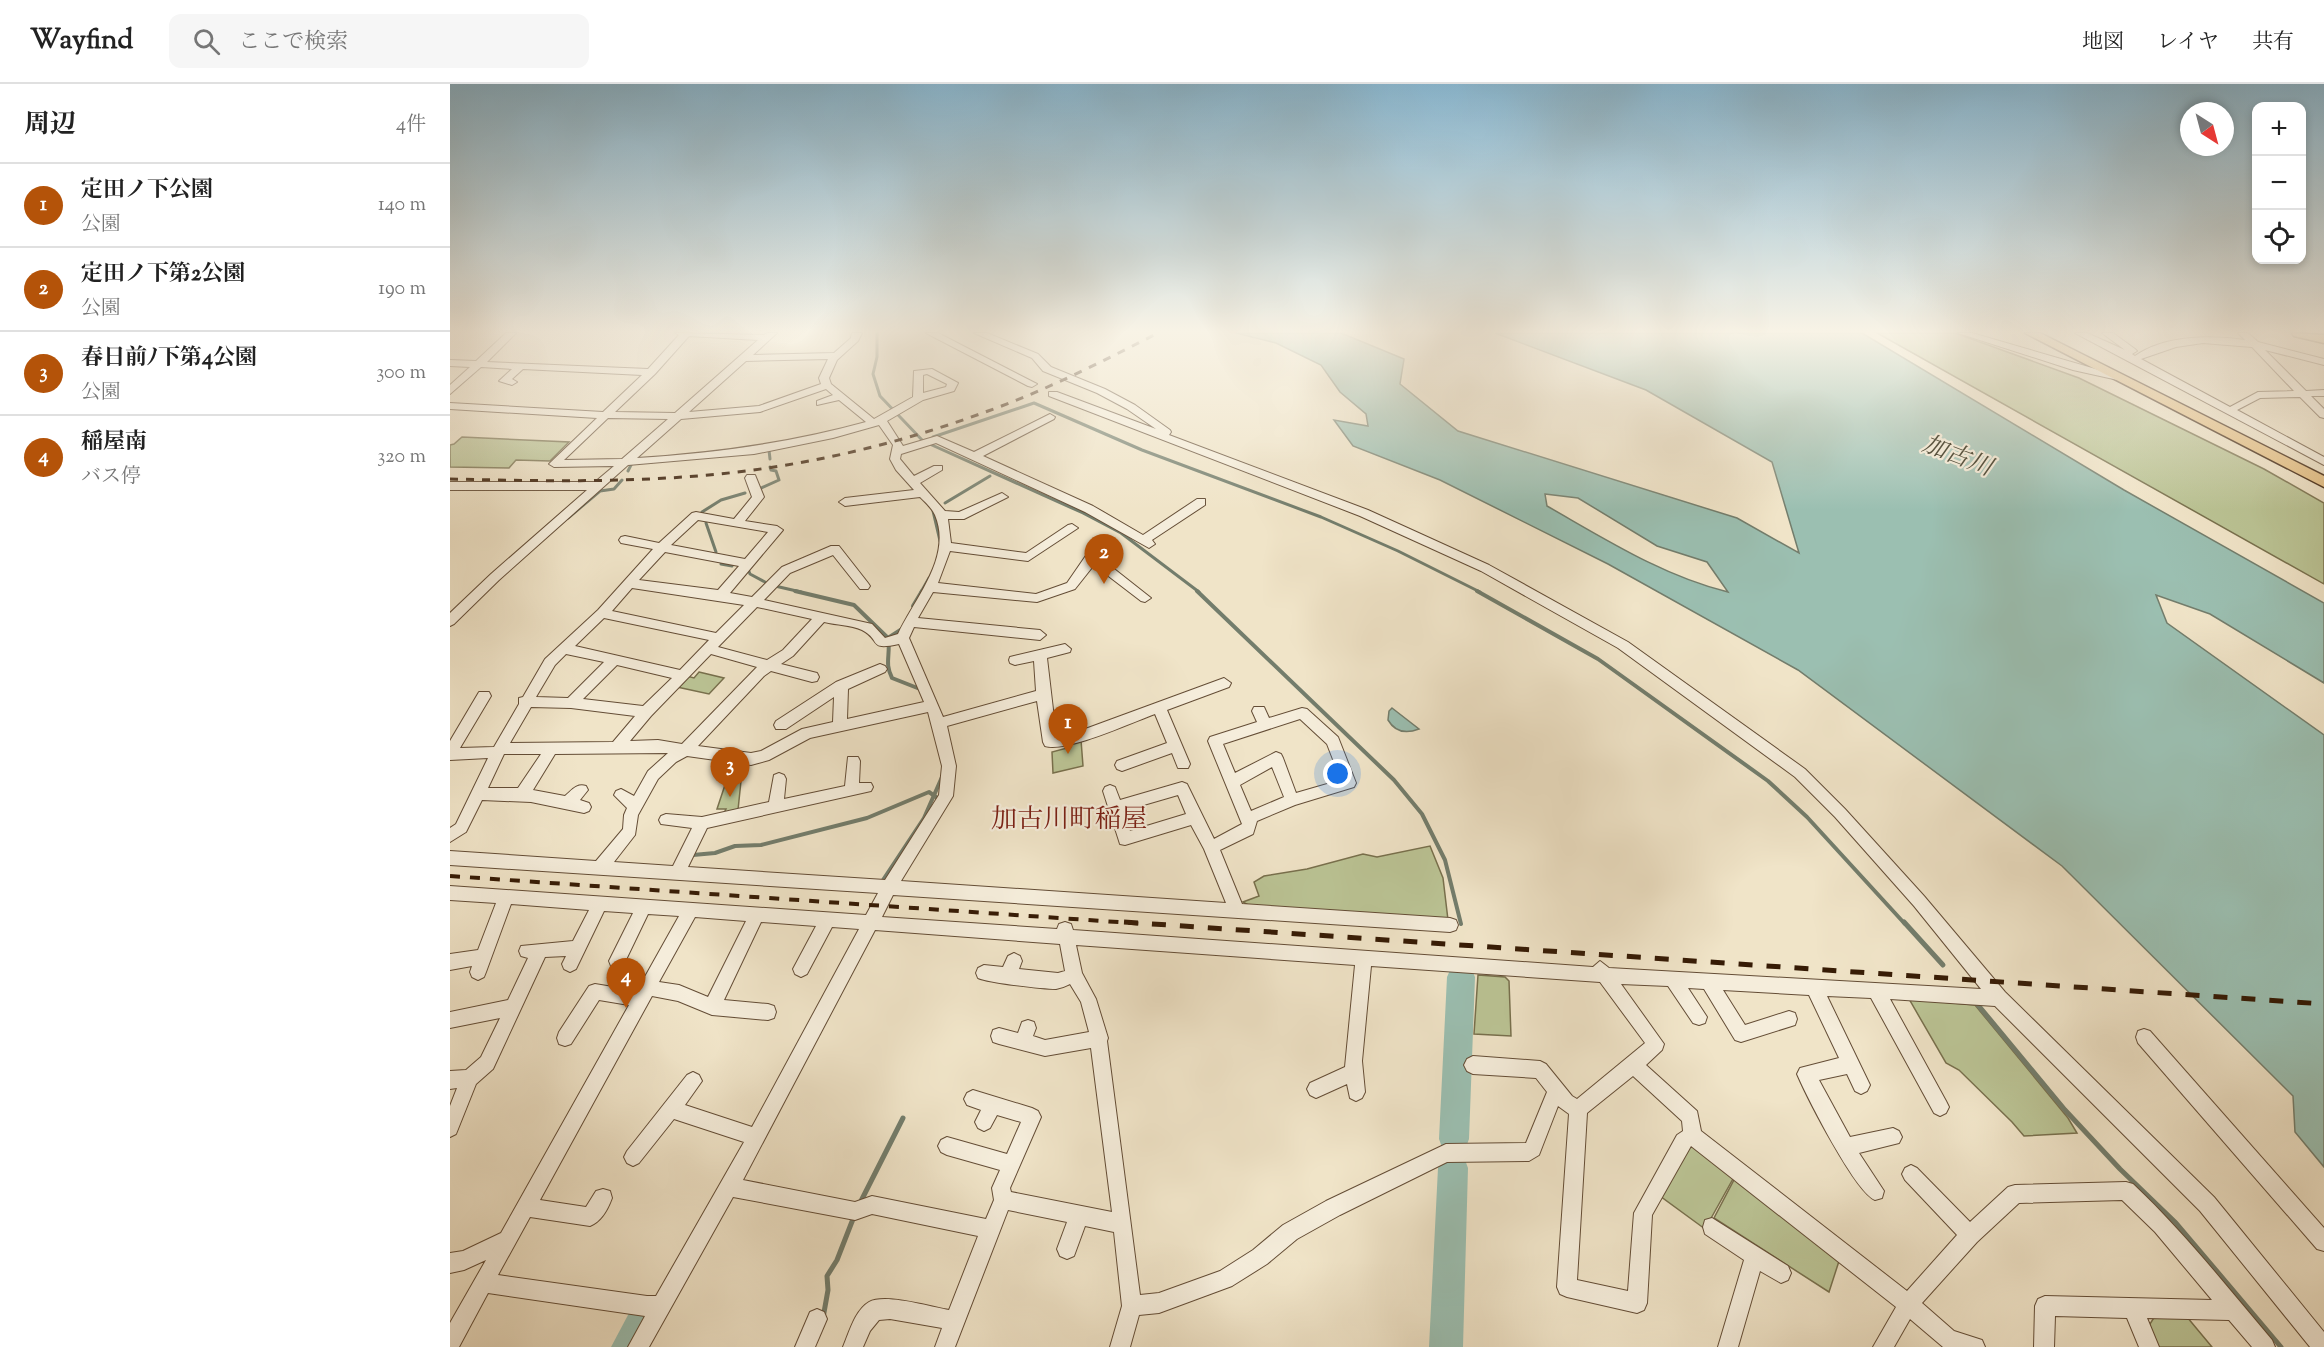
<!DOCTYPE html>
<html lang="ja">
<meta charset="utf-8">
<style>
:root{--surface:#fff;--page:#f6f6f6;--text:#222;--muted:#767676;--line:#e0e0e0;--accent:#b45309}
body{margin:0;font-family:"Sorts Mill Goudy","Noto Serif JP",serif;background:var(--page);color:var(--text)}
.controls{position:absolute;right:18px;top:18px;display:grid;overflow:hidden;border-radius:12px;box-shadow:0 3px 9px #0003}
.controls button{width:54px;height:54px;display:grid;place-items:center;padding:0;border:0;border-bottom:2px solid var(--line);background:var(--surface);color:var(--text);font:30px sans-serif}
.compass{position:absolute;left:1730px;top:18px;width:54px;height:54px;border-radius:50%;background:var(--surface);box-shadow:0 3px 9px #0003;rotate:144deg}
.you{position:absolute;left:888px;top:690px;width:21px;height:21px;margin:-15px;border:4px solid #fff;border-radius:50%;background:#1a73e8;box-shadow:0 0 0 9px #1a73e833}
.badge{display:grid;place-items:center;width:39px;height:39px;border-radius:50%;background:var(--accent);color:#fff;font-size:20px;font-weight:700}
.pin{position:absolute;translate:-50% -50px;filter:drop-shadow(0 2px 3px #0008)}
.pin::after{content:'';position:absolute;top:32px;width:21px;height:18px;background:inherit;clip-path:polygon(0 0,100% 0,50% 100%)}
.list{margin:0;padding:0;list-style:none}
h2{display:flex;justify-content:space-between;align-items:center;height:78px;margin:0;padding:0 24px;font-size:26px}
h2 small{font-size:20px;font-weight:400;color:var(--muted)}
.list li{display:grid;grid-template-columns:39px 1fr auto;gap:18px;align-items:center;box-sizing:border-box;height:84px;padding:0 24px;border-top:2px solid var(--line)}
.list b{display:block;font-size:22px;white-space:nowrap}
.list p{margin:0;font-size:20px;white-space:nowrap;color:var(--muted)}
.list em{font-size:20px;font-style:normal;color:var(--muted)}
.icon{flex:none;width:33px;height:33px;fill:none;stroke:currentColor;stroke-width:2;stroke-linecap:round;stroke-linejoin:round}
.map{position:relative;flex:none;width:1874px;height:1263px;overflow:hidden}
header{display:flex;align-items:center;gap:36px;box-sizing:border-box;height:84px;padding:0 30px;background:var(--surface);border-bottom:2px solid var(--line)}
header strong{font-size:28px}
nav{display:flex;gap:33px;margin-inline-start:auto;font-size:21px}
.search{width:420px;height:54px;background:var(--page);display:flex;align-items:center;gap:15px;box-sizing:border-box;padding:0 21px;border-radius:12px;color:var(--muted);font-size:22px}
main{display:flex}
aside{flex:1;background:var(--surface)}
.map>svg:first-child{display:block}
.green{fill:#bbc495;stroke:#78704d;stroke-width:1.5}
.water{fill:#9bbfb1;stroke:#737d6c;stroke-width:1.5;fill-rule:evenodd}
.lines{fill:none;stroke-linecap:round;stroke-linejoin:round}
.stream-far2{stroke:#737d6c;stroke-width:3}
.stream-far1{stroke:#737d6c;stroke-width:4}
.stream{stroke:#737d6c;stroke-width:5}
.river{fill:#9bbfb1;fill-rule:evenodd}
.minor-casing{stroke:#644d36;stroke-width:2}
.major-casing{stroke:#361b05;stroke-width:3}
.minor{fill:#f5eddb;fill-rule:evenodd}
.major{fill:#e8c284;fill-rule:evenodd}
.rail-far2{stroke:#361b05;stroke-width:3;stroke-dasharray:8 8;stroke-linecap:butt}
.rail-far1{stroke:#361b05;stroke-width:4;stroke-dasharray:10 10;stroke-linecap:butt}
.rail{stroke:#361b05;stroke-width:5;stroke-dasharray:14 14;stroke-linecap:butt}
.labels{text-anchor:middle;dominant-baseline:central;stroke-width:4.5;stroke-linejoin:round;paint-order:stroke}
.water-label{font-size:24px;font-style:italic;fill:#595441;stroke:#f5eddb}
.quarter-label{font-size:26px;fill:#7a1f14;stroke:#f5eddb}
</style>
<header>
<strong>Wayfind</strong>
<div class="search"><svg class="icon" aria-label="search" viewBox="0 0 24 24"><circle cx="10" cy="10" r="6"/><path d="M15 15l6 6"/></svg>ここで検索</div>
<nav><a>地図</a><a>レイヤ</a><a>共有</a></nav>
</header>
<main>
<aside>
<h2>周辺<small>4件</small></h2>
<ul class="list">
<li><span class="badge">1</span><div><b>定田ノ下公園</b><p>公園</p></div><em>140 m</em></li>
<li><span class="badge">2</span><div><b>定田ノ下第2公園</b><p>公園</p></div><em>190 m</em></li>
<li><span class="badge">3</span><div><b>春日前ﾉ下第4公園</b><p>公園</p></div><em>300 m</em></li>
<li><span class="badge">4</span><div><b>稲屋南</b><p>バス停</p></div><em>320 m</em></li>
</ul>
</aside>
<div class="map">
<svg width="1874" height="1263" viewBox="0 0 1874 1263">
<rect width="100%" height="100%" fill="#f0e4c8"/>
<filter id="stains"><feTurbulence type="fractalNoise" baseFrequency=".00333" numOctaves="4"/><feColorMatrix values="0 0 0 0 .2 0 0 0 0 .09 0 0 0 0 .02 0 0 0 .5 -.17"/></filter>
<radialGradient id="worn" r=".72"><stop offset=".6" stop-color="#630" stop-opacity="0"/><stop offset="1" stop-color="#630" stop-opacity=".3"/></radialGradient>
<!-- green -->
<g class="green">
<path d="M1427 249H1505L1629 294 1814 385 1874 419V500Z"/>
<path d="M12 353 119 358 100 377 66 376 59 384 0 383V361L4 360Z"/>
<path d="M249 588 274 594 259 610 227 603 237 592 244 594Z"/>
<path d="M631 656 633 682 603 689 602 668 621 663V658Z"/>
<path d="M291 697 288 726 274 729 276 725H267L275 701Z"/>
<path d="M980 762 993 794 998 836 798 821 793 818 809 812 804 798 814 792 857 785 913 770 927 773Z"/>
<path d="M1028 891 1055 893 1059 897 1061 952 1024 950Z"/>
<path d="M1459 915 1525 921 1618 1034 1627 1049 1574 1052 1562 1038 1509 986 1496 979Z"/>
<path d="M1238 1063H1248L1284 1093 1255 1145 1210 1112Z"/>
<path d="M1285 1094 1390 1174 1379 1208 1264 1134Z"/>
<path d="M1705 1232 1737 1233 1762 1263H1706L1698 1243Z"/>
</g>
<!-- water -->
<g class="water">
<path d="M786 249H891L954 275 950 300 1008 347 1287 434 1349 469 1322 378 1196 306 1045 249H1412L1674 406 1874 519V599L1760 530 1706 511 1717 539 1874 651V1083L1845 1048 1843 1012 1612 782 1348 586 1158 480 990 396 903 362 884 336 918 342 916 330 890 308 871 281 826 259ZM1095 410 1128 414 1207 462 1257 478 1278 508C1213 492 1155 455 1097 422Z"/>
<path d="M942 624 969 645C956 650 945 648 938 636L939 627Z"/>
</g>
<g class="lines">
<!-- stream-far2 -->
<g class="stream-far2">
<path d="M427 249V273L423 290 430 312 473 357 633 429 671 449 749 508"/>
<path d="M483 353 584 319 692 366 871 433 948 467 1030 508"/>
<path d="M319 366 320 375"/>
<path d="M178 387 181 381"/>
<path d="M309 405 329 396 326 387 321 386 320 383"/>
<path d="M495 419 540 392"/>
<path d="M483 427 490 457"/>
<path d="M253 430 252 428 271 416 295 409"/>
<path d="M118 434 150 407 164 405 172 396"/>
<path d="M256 439 266 468"/>
<path d="M271 480 282 482"/>
<path d="M298 485 300 490 315 498"/>
<path d="M325 502 351 508"/>
<path d="M471 508 479 494"/>
</g>
<!-- stream-far1 -->
<g class="stream-far1">
<path d="M345 507 404 521 438 554"/>
<path d="M747 507 944 696 972 730 995 776 1011 840"/>
<path d="M1027 507 1148 575 1318 697 1357 733 1455 840"/>
<path d="M463 522 472 507"/>
<path d="M452 545 438 554C441 571 434 578 442 594L470 605"/>
<path d="M243 771 265 769 285 762 311 761 417 734 479 708 486 713"/>
<path d="M433 796 474 734 492 693"/>
</g>
<!-- stream -->
<g class="stream">
<path d="M1454 838 1493 881"/>
<path d="M1528 921 1615 1026 1670 1085 1726 1139 1831 1263"/>
<path d="M410 1119 453 1034"/>
<path d="M373 1234 378 1206 377 1192 387 1176 403 1135"/>
</g>
<!-- river -->
<g class="river">
<path d="M1011 880 1021 884 1025 893 1019 1055 1015 1066 1005 1070 1014 1073 1018 1084 1013 1263H979L988 1084 992 1073 1002 1069 993 1066 989 1055 997 893 1001 884Z"/>
<path d="M198 1212 210 1216 214 1228 196 1263H161L186 1216Z"/>
</g>
<!-- minor casing -->
<g class="minor-casing">
<g id="minor">
<path d="M56 249H66L37 278 198 285 229 251 226 249 314 251 317 249H327L303 271 384 269 401 254 402 249H412L408 257 387 276 379 294 381 300 424 335 463 313 464 287 482 285 508 299 504 307 473 316 437 337 453 362 487 352 524 368 600 330 605 333 604 335 533 372 643 422 693 451 747 415H755V421L702 456 705 460 699 464 635 428 486 359 451 370 450 375 464 392 484 382H492V386L470 399 495 427 509 428 552 409 558 413 514 435H498L501 459 576 469 618 441 622 440 628 444 578 477 500 467 488 499 586 510 617 499 637 470 651 459 657 463 649 473 701 514 695 518 691 517 644 481 625 505 587 518 483 508 468 534 590 546 596 551 590 556 464 543 459 554 493 633 586 607 584 577 565 581 560 579 559 576 560 573 615 560 621 565 620 568 597 574 606 651 627 648 774 594 781 599 779 603 717 626 740 680 738 684H728L722 669 672 687 667 685 665 681 667 677 717 659 705 630C683 638 616 669 595 662L593 658 587 617 497 642 506 682 503 712 451 797 776 819 754 765 741 741 675 761 670 760 653 707 655 703 660 701 665 703 670 716 732 698 737 700 764 755 792 740 758 657 760 653 807 638 802 627 804 623H814L819 634 852 624 857 625 888 653 906 699 904 703 845 721 807 737 803 750 770 766 792 820 1000 834 1006 836 1008 841 1006 846 1000 848 443 811 432 833 607 845 609 840 615 838 621 840 623 846 1143 883 1150 877 1159 884 1531 905 1464 822 1385 733 1345 693 1168 564 1031 487 910 432 599 312V308H607L706 345 677 325 647 309 593 287 582 274 524 249H537L588 270 601 283 655 305 685 321 720 346 721 348 719 351 918 426 1039 481 1178 558 1355 685 1395 725 1474 812 1555 908 1764 1113 1874 1248V1263H1860L1750 1127 1545 922 1440 915 1496 1017 1499 1023 1496 1029 1490 1032 1484 1029 1421 914 1377 912 1420 1001 1417 1007 1411 1010 1405 1007 1397 990 1369 996 1400 1053 1443 1044 1449 1047 1452 1053 1449 1059 1409 1069 1434 1107 1432 1114 1425 1116C1405 1108 1357 1013 1347 990L1350 984 1389 974 1359 911 1273 906 1295 941 1339 927 1345 929 1347 935 1345 941 1291 958 1285 956 1254 905 1238 904 1257 933 1255 939 1249 941 1243 939 1218 902 1171 900 1214 960 1212 966 1196 981 1247 1027 1251 1047 1457 1207 1507 1151 1455 1096 1452 1090 1455 1084 1461 1081 1467 1084 1520 1138 1558 1103 1565 1101 1676 1098 1683 1100C1734 1148 1777 1203 1822 1256L1825 1263H1802L1779 1236 1697 1234 1709 1263H1689L1677 1234 1605 1232 1604 1263H1584L1585 1222 1588 1215 1595 1212 1762 1216 1705 1148 1672 1116 1569 1119 1527 1158 1472 1219 1504 1247 1532 1256 1535 1263H1493L1460 1235 1444 1263H1423L1446 1223 1241 1062 1202 1131 1197 1219 1194 1226 1187 1229 1117 1213 1110 1210 1107 1203 1119 1030 1108 1022 1089 1071 1079 1077 997 1078 890 1131 847 1155 817 1180 782 1202 709 1229 689 1231 680 1263H660L672 1222 664 1148 635 1142 624 1172 617 1175 610 1172 607 1165 617 1138 558 1126 505 1263H485L492 1244 440 1235 429 1236 420 1247 413 1263H393C399 1249 405 1226 419 1218 435 1209 481 1223 499 1226L528 1152 422 1130 405 1136 283 1113 199 1263H178L195 1232 38 1209 9 1263H0V1239L36 1176 14 1186 0 1189V1169L13 1167 51 1149 179 921 149 916 121 960 115 962 109 960 107 954 109 948 139 902 145 900 187 907 229 832 198 830 173 882 167 885 161 882 159 877 183 829 154 827 126 885 120 888 114 885 112 880 116 872 95 873 43 985 26 1000 6 1050 0 1053V1022L7 1004 0 1005V987L16 986 31 973 50 934 0 944V928L58 916 78 874 71 872 69 867 71 862 123 857 139 826 61 820 36 888 34 893 28 896 22 893 20 888 22 882 0 886V870L28 866 46 819 0 816V802L416 831 428 809 0 781V767L146 777 173 745 174 731 177 724 164 711 166 707 171 705 184 712 198 687 218 669 105 670 83 706 115 712C122 706 127 699 136 702L138 706 130 716 139 719 141 723 139 727 134 729 81 718 32 716 16 748 0 758V744L6 740 38 674 0 676V657L29 608H39L41 612 10 664 44 663 69 620V614L73 613 95 575 148 526 203 465 171 459 169 456 171 453 175 452 209 459 242 429 246 428 284 435 302 413 295 394 297 391H305L314 413 295 437 327 442 333 446 280 509 302 513 332 483 381 462H389L418 499 420 502 418 505H410L383 471 340 489 314 516 422 540 435 554 448 550C464 515 503 473 485 431 482 424 475 418 470 413L395 422 389 418 395 414 464 406 446 386 440 375 443 361 429 341 383 354 304 370 178 381 49 496 4 540 0 542V529L41 490 137 406H0V398H145L164 382 104 383 99 380 147 334 0 325V319L153 328 192 291 73 285 62 295 67 298 62 301 49 297 62 285 31 283 0 310V301L20 283 0 282V276L26 277ZM239 252 308 256 225 329 165 328 205 290ZM378 275 369 294 371 300 309 322 239 328 296 277ZM477 290 497 300 496 303 473 309V291ZM376 305 383 311 367 317V321L389 316 416 338C340 359 265 369 187 374L231 335 310 328ZM158 334 218 335 172 375 114 376ZM248 436 318 448 295 475 221 461ZM215 468 289 482 268 506 189 496ZM182 504 294 521 266 549 162 527ZM307 523 362 535 333 566 317 576 268 563ZM154 534 259 556 230 586 125 562ZM374 538C386 541 401 541 412 546 432 556 417 567 449 560L474 618 397 635 398 605 435 588 437 585 435 582 430 580 386 598 326 637 324 641 326 645H336L384 613 383 638 352 645 311 667 301 669 248 662 314 592 321 587 362 598 367 597 369 593 367 589 331 580 343 572ZM116 570 154 578 118 614 86 613 105 581ZM261 570 307 583 232 660 208 656 180 657 201 632ZM167 581 222 594 193 622 133 615ZM81 623 121 624 185 632 163 658 60 659ZM478 628 492 682 489 711 435 796 238 783 257 744 421 707 423 703 421 699H409L410 677 408 673H398L395 702 334 715 336 695 334 691 329 689 324 691 319 718 252 733 216 730 211 732 209 736 211 740 242 744 223 782 164 778 185 751 188 731 208 695 226 678 237 672 301 681 319 676 360 654ZM850 635 877 660 891 696 846 709 833 674 831 670 826 668 785 689 773 660ZM54 670H91L68 704H38ZM822 683 834 713 801 727 790 701ZM728 711 736 730 680 747 673 727ZM245 833 296 837 258 913 229 901 209 898ZM311 838 366 842 343 885 345 890 351 893 357 890 382 843 409 845 302 1043 235 1021 252 997 249 991 243 988 237 991 177 1067 174 1073 177 1079 183 1082 189 1079 224 1035 294 1058 206 1212H197L48 1191 80 1133 140 1142C151 1138 158 1125 162 1114L160 1107 153 1105 146 1107 136 1123 90 1116 202 912 228 917 262 931 318 936 324 934 326 928 324 922 318 920 274 916ZM425 846 610 860 615 887 608 889 569 885 572 877 570 872 564 869 558 872 553 883 534 881 528 884 526 889 528 894C540 899 593 905 606 905 611 904 616 902 620 900L631 918 639 948 595 956 583 952 586 944 584 938 578 936 572 938 568 949 549 944 543 946 541 952 543 958 549 960 595 972 641 964 662 1128 561 1108 560 1104 591 1033 588 1027 582 1024 523 1006 517 1009 514 1015 517 1021 531 1026 525 1038 528 1044 534 1047 540 1044 547 1031 571 1038 557 1070 497 1053 491 1056 488 1062 491 1068 497 1071 550 1086 542 1104 544 1116 536 1135 422 1112 405 1118 293 1096ZM626 861 905 881 895 983 860 999 857 1005 860 1011 866 1014 897 1000 900 1014 906 1017 912 1014 915 1008 912 977 921 882 1150 898 1195 959 1127 1015 1122 1012 1096 980 1090 977 1023 972 1017 975 1014 981 1017 987 1023 990 1086 994 1097 1008 1076 1059 996 1060 876 1117 833 1141 803 1166 770 1187 709 1209 690 1211 657 957 658 954 646 915 632 889ZM1183 992 1232 1037 1233 1047 1227 1051 1184 1129 1178 1207 1127 1196 1137 1029Z"/>
<path d="M476 249H488L587 300 582 303 578 302Z"/>
<path d="M1508 249H1522L1673 293 1668 296 1623 286Z"/>
<path d="M1625 249H1637L1675 266 1652 249H1663L1685 265 1687 267 1682 270 1685 272C1715 251 1761 251 1795 256L1788 249H1798L1808 258 1874 275V281L1815 266 1856 307 1874 306V312H1861L1874 325V334L1870 333 1850 313 1810 314 1787 326 1874 373V381ZM1753 259 1802 263 1844 307 1808 308 1780 323 1691 275 1726 263Z"/>
<path d="M1694 945 1700 947 1874 1144V1167L1867 1165 1688 959 1686 953 1688 947Z"/>
<path d="M1262 1134 1338 1182 1341 1189 1338 1196 1331 1199 1310 1187 1288 1263H1268L1294 1176 1255 1150 1253 1143 1255 1136Z"/>
<path d="M367 1225 374 1228 377 1235 365 1263H345L360 1228Z"/>
</g>
</g>
<!-- major casing -->
<g class="major-casing">
<g id="major">
<path d="M1575 249H1590L1874 392V403Z"/>
<path d="M1842 249 1874 251V259L1844 252Z"/>
</g>
</g>
<!-- minor -->
<use href="#minor" class="minor"/>
<!-- major -->
<use href="#major" class="major"/>
<!-- rail-far2 -->
<path class="rail-far2" d="M0 395C90 397 179 399 269 390 360 381 452 359 538 327 597 306 653 277 708 249"/>
<!-- rail-far1 -->
<path class="rail-far1" d="M0 792 696 840"/>
<!-- rail -->
<path class="rail" d="M674 838 1874 920"/>
</g>
<!-- sky -->
<linearGradient id="sky" x2="0" y2="1"><stop stop-color="#89b8d2"/><stop offset="0.58" stop-color="#f8f3e6"/><stop offset="1" stop-color="#f8f3e6" stop-opacity="0"/></linearGradient>
<rect width="1874" height="426" fill="url(#sky)"/>
<g class="labels">
<!-- water labels -->
<g class="water-label">
<text transform="translate(1507 373) rotate(21)">加古川</text>
</g>
<!-- quarter labels -->
<g class="quarter-label">
<text x="619" y="736">加古川町稲屋</text>
</g>
</g>
<rect width="100%" height="100%" filter="url(#stains)"/>
<rect width="100%" height="100%" fill="url(#worn)"/>
</svg>
<div class="controls">
<button>+</button>
<button>−</button>
<button><svg class="icon" aria-label="locate" viewBox="0 0 24 24"><circle cx="12" cy="12" r="6"/><path d="M12 2v4M12 18v4M2 12h4M18 12h4"/></svg></button>
</div>
<svg class="compass" viewBox="-18 -18 36 36"><path d="M0-13l5 13h-10z" fill="#e53935"/><path d="M0 13l5-13h-10z" fill="#767676"/></svg>
<div class="you"></div>
<div class="pin badge" style="left:618px;top:670px">1</div>
<div class="pin badge" style="left:654px;top:500px">2</div>
<div class="pin badge" style="left:280px;top:713px">3</div>
<div class="pin badge" style="left:176px;top:924px">4</div>
</div>
</main>
